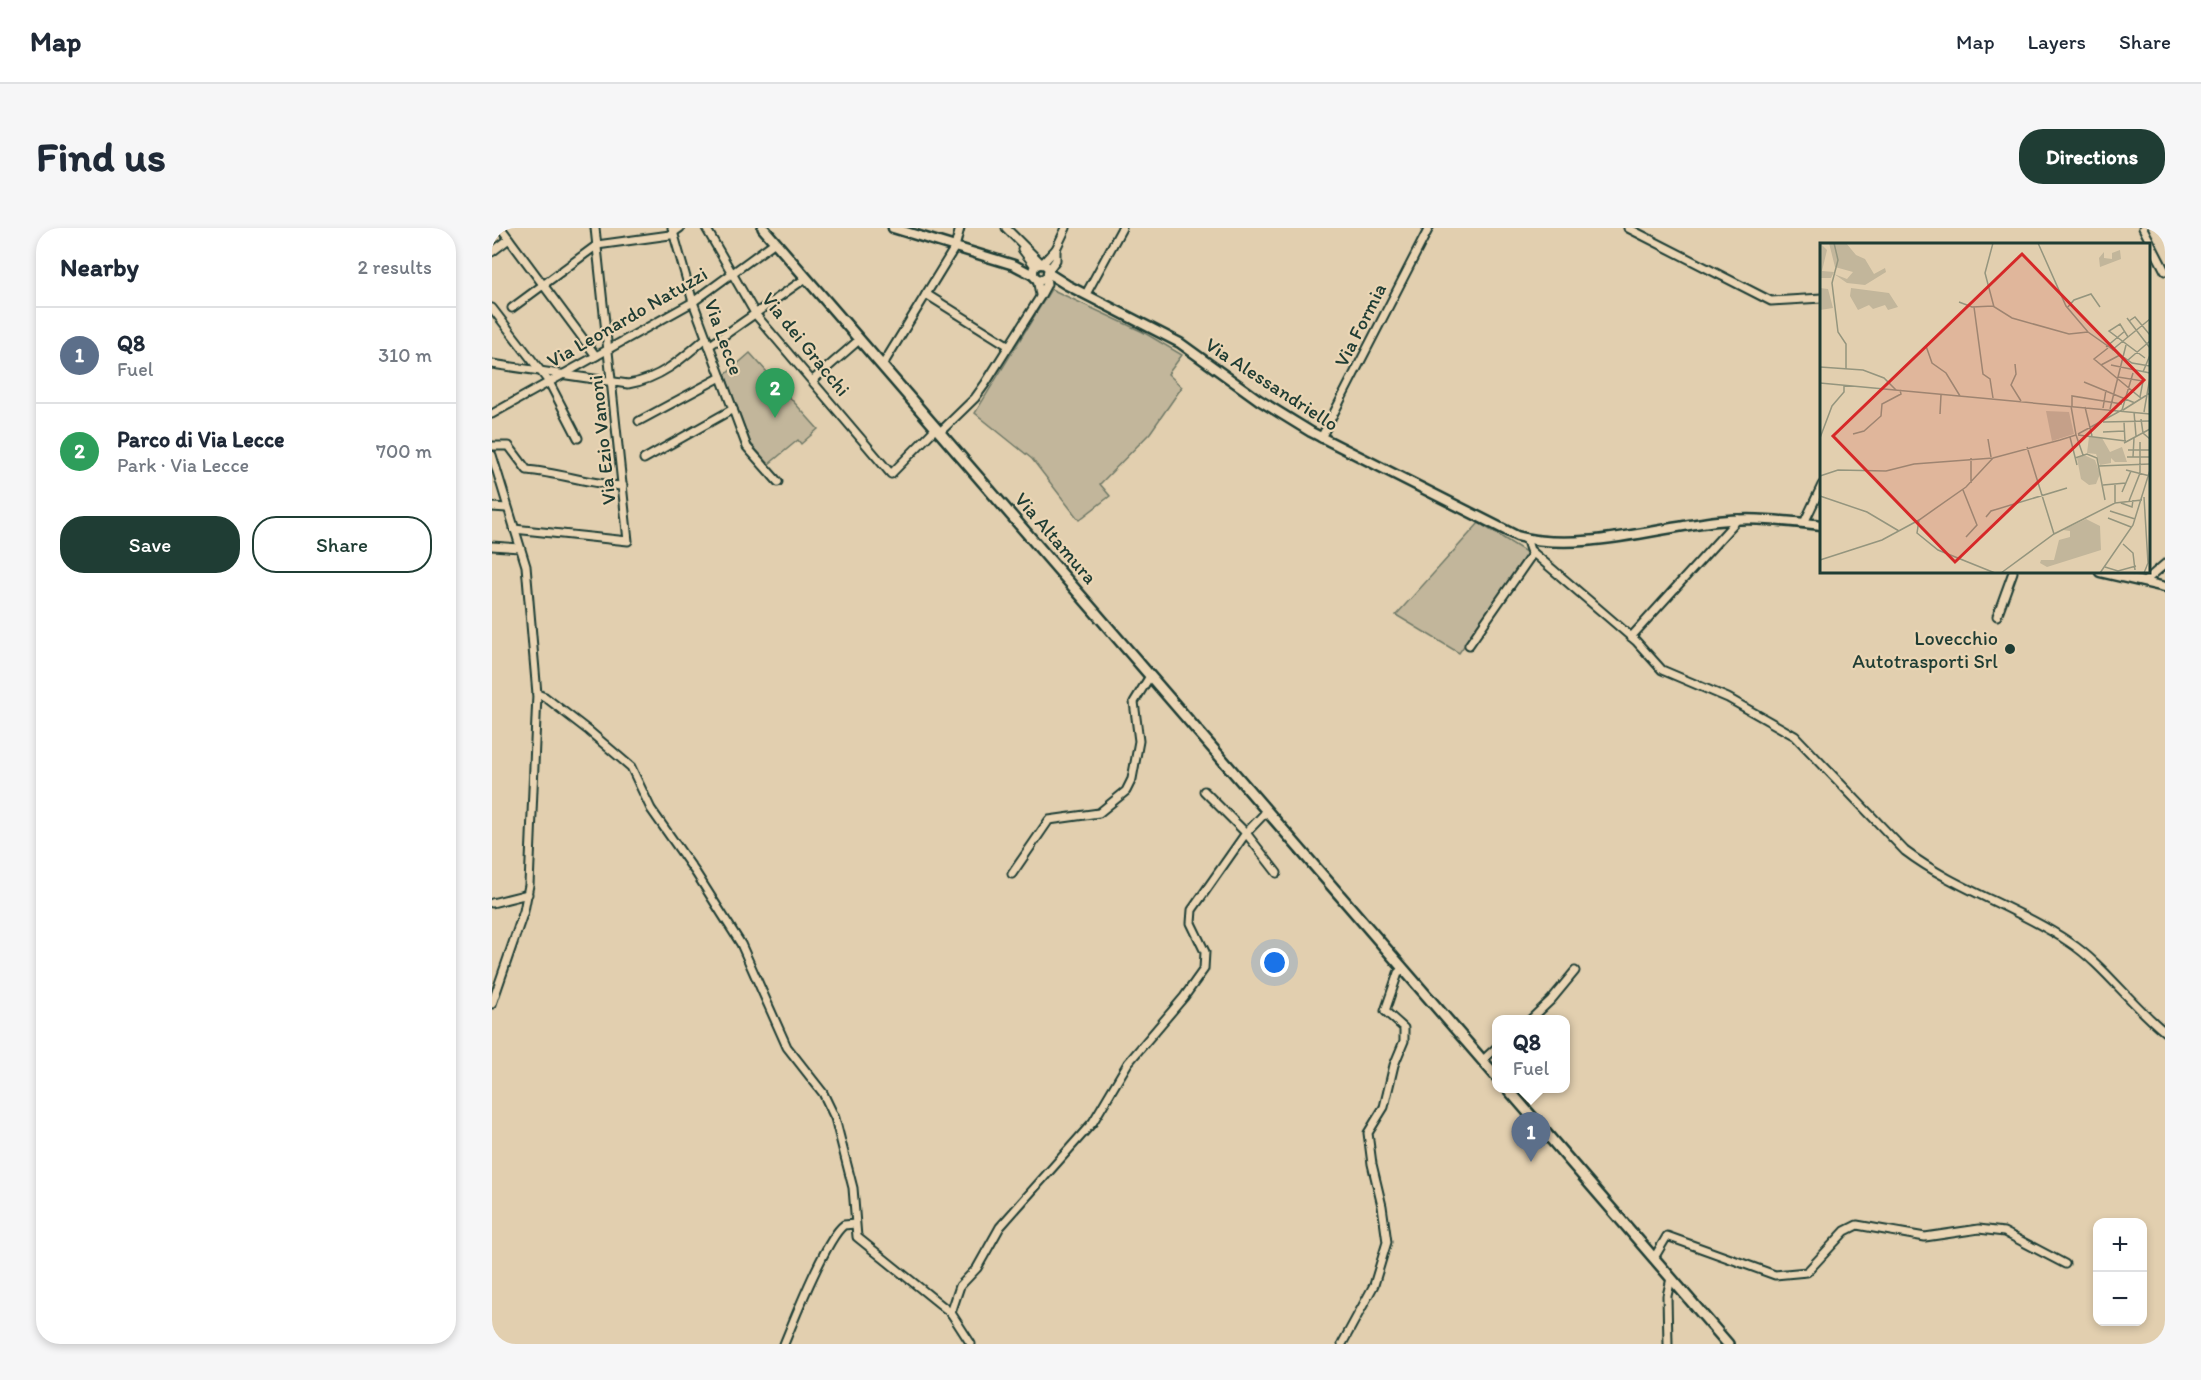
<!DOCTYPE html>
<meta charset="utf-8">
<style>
:root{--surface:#fff;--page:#f6f6f7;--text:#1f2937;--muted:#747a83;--line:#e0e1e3;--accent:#1f3d34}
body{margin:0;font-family:Itim,sans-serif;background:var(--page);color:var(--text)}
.controls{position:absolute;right:18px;bottom:18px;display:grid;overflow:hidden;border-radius:12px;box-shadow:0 3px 9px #0003}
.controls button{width:54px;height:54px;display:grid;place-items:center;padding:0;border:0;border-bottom:2px solid var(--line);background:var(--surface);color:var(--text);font:30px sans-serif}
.you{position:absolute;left:783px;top:735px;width:21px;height:21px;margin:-15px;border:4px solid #fff;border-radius:50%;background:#1a73e8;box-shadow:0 0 0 9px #1a73e833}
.badge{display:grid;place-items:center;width:39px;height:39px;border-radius:50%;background:var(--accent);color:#fff;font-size:20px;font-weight:700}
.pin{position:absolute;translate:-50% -50px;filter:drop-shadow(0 2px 3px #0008)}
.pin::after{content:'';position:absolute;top:32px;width:21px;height:18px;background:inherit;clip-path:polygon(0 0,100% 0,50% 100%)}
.popup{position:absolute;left:1000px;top:787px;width:78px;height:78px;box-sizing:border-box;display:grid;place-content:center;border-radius:12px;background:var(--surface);filter:drop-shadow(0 2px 4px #0005);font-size:20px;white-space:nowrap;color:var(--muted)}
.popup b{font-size:22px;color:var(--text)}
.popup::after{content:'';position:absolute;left:50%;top:100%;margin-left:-12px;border:12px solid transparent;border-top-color:var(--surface)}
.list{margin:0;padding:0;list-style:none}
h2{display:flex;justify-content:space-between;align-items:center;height:78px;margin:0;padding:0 24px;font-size:26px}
h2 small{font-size:20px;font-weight:400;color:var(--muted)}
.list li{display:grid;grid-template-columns:39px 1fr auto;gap:18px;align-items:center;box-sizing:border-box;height:96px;padding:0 24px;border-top:2px solid var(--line)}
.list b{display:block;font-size:22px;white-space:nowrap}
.list p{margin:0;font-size:20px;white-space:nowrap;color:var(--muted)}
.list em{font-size:20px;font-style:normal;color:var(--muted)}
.actions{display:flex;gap:12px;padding:18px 24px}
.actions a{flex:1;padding:14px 0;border:2px solid var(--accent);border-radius:24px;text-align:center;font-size:21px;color:var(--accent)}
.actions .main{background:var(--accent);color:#fff}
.map{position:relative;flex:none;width:1673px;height:1116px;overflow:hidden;border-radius:24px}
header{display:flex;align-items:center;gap:36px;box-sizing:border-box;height:84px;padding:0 30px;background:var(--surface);border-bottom:2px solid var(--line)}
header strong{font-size:28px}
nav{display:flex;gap:33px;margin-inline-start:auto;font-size:21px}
.intro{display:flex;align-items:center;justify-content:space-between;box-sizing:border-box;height:144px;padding:0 36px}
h1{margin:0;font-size:42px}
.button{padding:15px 27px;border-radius:24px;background:var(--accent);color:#fff;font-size:21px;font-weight:700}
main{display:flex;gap:36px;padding:0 36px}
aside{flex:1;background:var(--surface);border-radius:24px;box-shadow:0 3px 9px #0003}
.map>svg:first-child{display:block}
.green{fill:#c2b69b;stroke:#707a68;stroke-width:1.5}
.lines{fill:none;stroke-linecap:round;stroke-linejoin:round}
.minor-casing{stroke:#1f3d34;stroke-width:11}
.tertiary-casing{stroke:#1f3d34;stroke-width:13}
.secondary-casing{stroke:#1f3d34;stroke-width:14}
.minor{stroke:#ead5b4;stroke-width:7}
.tertiary{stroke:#ead5b4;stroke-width:8}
.secondary{stroke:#ead5b4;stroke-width:9}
.poi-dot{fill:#1f3d34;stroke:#ead5b4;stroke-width:2}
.labels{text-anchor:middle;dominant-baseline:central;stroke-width:4.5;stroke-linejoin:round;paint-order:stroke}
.street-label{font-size:20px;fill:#1f3d34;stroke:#ead5b4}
.poi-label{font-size:20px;fill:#1f3d34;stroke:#ead5b4;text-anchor:end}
.inset-road{fill:none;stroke:#94957e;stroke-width:1.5}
.view{fill:#d62828;fill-opacity:0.15;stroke:#d62828;stroke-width:3}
.inset-edge{fill:none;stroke:#1f3d34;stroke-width:3}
</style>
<header>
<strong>Map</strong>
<nav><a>Map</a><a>Layers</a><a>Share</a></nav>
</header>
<div class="intro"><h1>Find us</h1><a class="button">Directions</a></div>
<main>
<aside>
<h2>Nearby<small>2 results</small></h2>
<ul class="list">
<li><span class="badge" style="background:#5c6f8a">1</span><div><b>Q8</b><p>Fuel</p></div><em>310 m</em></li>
<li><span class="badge" style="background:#2e9e5b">2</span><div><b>Parco di Via Lecce</b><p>Park · Via Lecce</p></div><em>700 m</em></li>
</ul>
<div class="actions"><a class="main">Save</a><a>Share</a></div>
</aside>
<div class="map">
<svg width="1673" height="1116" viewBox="0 0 1673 1116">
<rect width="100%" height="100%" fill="#e2cfaf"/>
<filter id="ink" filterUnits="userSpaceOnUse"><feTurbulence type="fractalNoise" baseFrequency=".0167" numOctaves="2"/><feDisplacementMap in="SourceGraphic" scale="12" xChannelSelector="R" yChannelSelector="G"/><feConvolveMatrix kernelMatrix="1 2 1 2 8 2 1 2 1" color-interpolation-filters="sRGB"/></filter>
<g filter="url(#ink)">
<!-- green -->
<g class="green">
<path d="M559 61 651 104 690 127 676 146 690 159 658 205 608 256 618 268 587 292 540 231 483 185Z"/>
<path d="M258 125 326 201 309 216 306 212 277 236 259 216 233 147Z"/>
<path d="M987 295 1034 324V329L967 425 904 387Z"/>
</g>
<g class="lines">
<!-- minor casing -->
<g class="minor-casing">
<g id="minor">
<path d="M9 0 104 128"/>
<path d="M180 0 201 74 255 219 286 254"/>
<path d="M214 0 264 87 399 246 444 200"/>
<path d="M514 0 550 36 564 21 574 0"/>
<path d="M1136 0 1279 73 1330 70"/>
<path d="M1651 0 1673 43"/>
<path d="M530 21 543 38"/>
<path d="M0 24 17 11"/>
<path d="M556 43 564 32V21"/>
<path d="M545 50 548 67"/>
<path d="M434 66 517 118"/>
<path d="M594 66 630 0"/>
<path d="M0 80 57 154 86 210"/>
<path d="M20 80 105 17 178 7 188 0"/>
<path d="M217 118 314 50"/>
<path d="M0 136 136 156C168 151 190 131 214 110"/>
<path d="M390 138 463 19 468 0"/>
<path d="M321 152 367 112"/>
<path d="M0 186 201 74 283 14"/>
<path d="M147 193 229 149"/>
<path d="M448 204 483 170 493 156 548 69 555 56 554 49"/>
<path d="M829 210 937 0"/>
<path d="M0 218H17L35 242C68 245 98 256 131 258"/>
<path d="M0 227 34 338 45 466 37 657 32 683 0 776"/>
<path d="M152 231 241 181"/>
<path d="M0 279 15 280"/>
<path d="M1312 295 1330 257"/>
<path d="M22 301 136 313 103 0"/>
<path d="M1034 310 1038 322 1144 413 1170 442 1236 470 1303 508 1413 623C1463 661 1525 679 1577 714 1611 736 1639 777 1673 804"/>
<path d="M0 318 28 320"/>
<path d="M1652 354 1673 336"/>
<path d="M1505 388 1521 344"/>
<path d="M1139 409 1246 291"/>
<path d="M977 417 1041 325"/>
<path d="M45 466 53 469 97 503 139 539 159 581 204 645 249 716 295 819 331 865 343 890 361 960 365 1009 459 1085 479 1116"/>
<path d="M712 563 754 605 785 645"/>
<path d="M520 646 557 592 607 585 634 563 640 551 647 513 642 474 658 448"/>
<path d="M0 675 36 666"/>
<path d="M1038 792 1059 772 1083 743"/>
<path d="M991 832 1004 820"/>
<path d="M1162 1030 1175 1008 1283 1047 1315 1044 1353 1003 1365 997 1433 1009 1487 1001 1512 1004 1573 1036"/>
<path d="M459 1085 468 1058 485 1040 508 999 601 894 636 835 692 769 712 741 713 724 699 695 700 682 754 605 775 583"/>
<path d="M292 1116C302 1092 334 1010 352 997L363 996"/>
<path d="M850 1116 882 1057 895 1014 890 978 880 936 876 905 892 879 902 837 912 813V800L893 783 906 745 911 740"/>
<path d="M1176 1116 1175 1068 1179 1050"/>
</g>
</g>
<!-- tertiary casing -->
<g class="tertiary-casing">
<g id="tertiary">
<path d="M401 0 522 37 541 47"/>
<circle cx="549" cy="44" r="8"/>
<path d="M556 45 575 57 688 115 767 172 819 204 1025 308C1085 325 1164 300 1225 293 1260 289 1294 293 1330 297"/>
<path d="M1608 344 1673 359"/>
</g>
</g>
<!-- secondary casing -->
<g class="secondary-casing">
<g id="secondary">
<path d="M271 0 1004 848"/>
<path d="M1015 860 1236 1116"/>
</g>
</g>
<!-- minor -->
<use href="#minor" class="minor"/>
<!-- tertiary -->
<use href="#tertiary" class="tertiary"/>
<!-- secondary -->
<use href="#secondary" class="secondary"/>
</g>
</g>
<!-- markers -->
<circle class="poi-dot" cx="1518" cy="421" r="6"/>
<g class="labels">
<!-- street labels -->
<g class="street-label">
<text transform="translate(135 89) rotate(-30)">Via Leonardo Natuzzi</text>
<text transform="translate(868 97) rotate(-63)">Via Formia</text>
<text transform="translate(232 109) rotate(70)">Via Lecce</text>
<text transform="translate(314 116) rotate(51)">Via dei Gracchi</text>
<text transform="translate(780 156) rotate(33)">Via Alessandriello</text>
<text transform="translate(110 212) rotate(-96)">Via Ezio Vanoni</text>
<text transform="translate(564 310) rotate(49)">Via Altamura</text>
</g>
<!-- poi labels -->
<g class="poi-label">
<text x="1506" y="410">Lovecchio<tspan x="1506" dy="23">Autotrasporti Srl</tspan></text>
</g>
</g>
<!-- overview -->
<g transform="translate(1328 15)">
<rect width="330" height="330" fill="#e2cfaf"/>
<path d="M0 0 7 7 2 28 14 29 11 35H0ZM9 0H26L36 12 45 16 54 31 65 25 66 29 45 42 27 40 14 31 27 36 33 29 15 24ZM300 7 301 16 280 24 279 15 284 9V15L292 16V10ZM0 45 8 46 13 65 0 67ZM31 45 69 50 78 64 68 67 65 62 53 66 49 62 38 67 30 53ZM226 168 249 169 254 191 232 198ZM269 194 282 195 290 209 302 204 307 219H295L291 215V220L280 222 276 211 267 210ZM264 212 275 217 280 231 276 241 269 242 261 236 257 215ZM266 276 280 283 281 307 227 324 220 320 221 317H234L239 297 250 294V288L243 287Z" fill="#c2b69b"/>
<path class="inset-road" d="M14 0 18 17 12 40 18 89 26 101V126M173 0 165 30 174 64M218 0 246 63 268 89 312 120 330 123M139 59 152 64 173 63 192 75 249 91 268 89M154 64 163 131 170 136 173 155M247 65 254 57 271 51 280 64M307 75 330 105M309 78 315 74 330 92M308 94 300 81 289 88 325 115M106 103 112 120 126 130 140 153M286 104 305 88M288 105 274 116 322 156M292 107 330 76M308 117 330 98M195 121 196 131 191 142 201 158M281 122 300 112M291 122 330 130M0 124 43 127 64 135 76 147M323 129 330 112M298 134 323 138 320 154M264 139 315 160M0 140 330 171M252 163V153L302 161M265 164 272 193M283 165 286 147M290 166 306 102M303 167 330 150M314 169 316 193M324 169 330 134M120 171 121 152M321 176 323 190 330 196M283 179 330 178M304 179 305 199M283 189 304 188M33 191 44 188 61 173 62 161 81 151 80 147M258 191 302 167 313 130M256 192 263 212M258 192 306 198M250 194 257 222M0 195 12 163 24 149V142M168 196 171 214M304 200 330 186M207 204 234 291M308 207H330M307 214H330M313 214 314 195M151 215V240M255 215 267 211 277 215 285 257M279 223 330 221M306 227 330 233M0 233 18 227 66 228 94 221 173 215 240 197 256 192 251 163M295 241V260M283 242 306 240M143 247 157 282 146 294M302 249 311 228M0 253 47 269 79 288M309 258 320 230V199M301 260 312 264 313 257M290 268 315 276M166 274 171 268 247 245M288 275 311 284M99 277 97 290 118 307 175 330M303 301 313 310 315 327M0 317 62 297 99 277 146 244 173 215M285 324 298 328 316 323M181 330 234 291 295 260 322 257M280 330 313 282 330 227M324 330 328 320 324 254"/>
<path class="view" d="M202 11 324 137 135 319 13 193Z"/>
<rect width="330" height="330" class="inset-edge"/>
</g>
</svg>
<div class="controls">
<button>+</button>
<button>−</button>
</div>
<div class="you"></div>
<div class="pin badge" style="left:1039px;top:934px;background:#5c6f8a">1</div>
<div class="popup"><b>Q8</b>Fuel</div>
<div class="pin badge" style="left:283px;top:190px;background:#2e9e5b">2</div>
</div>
</main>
